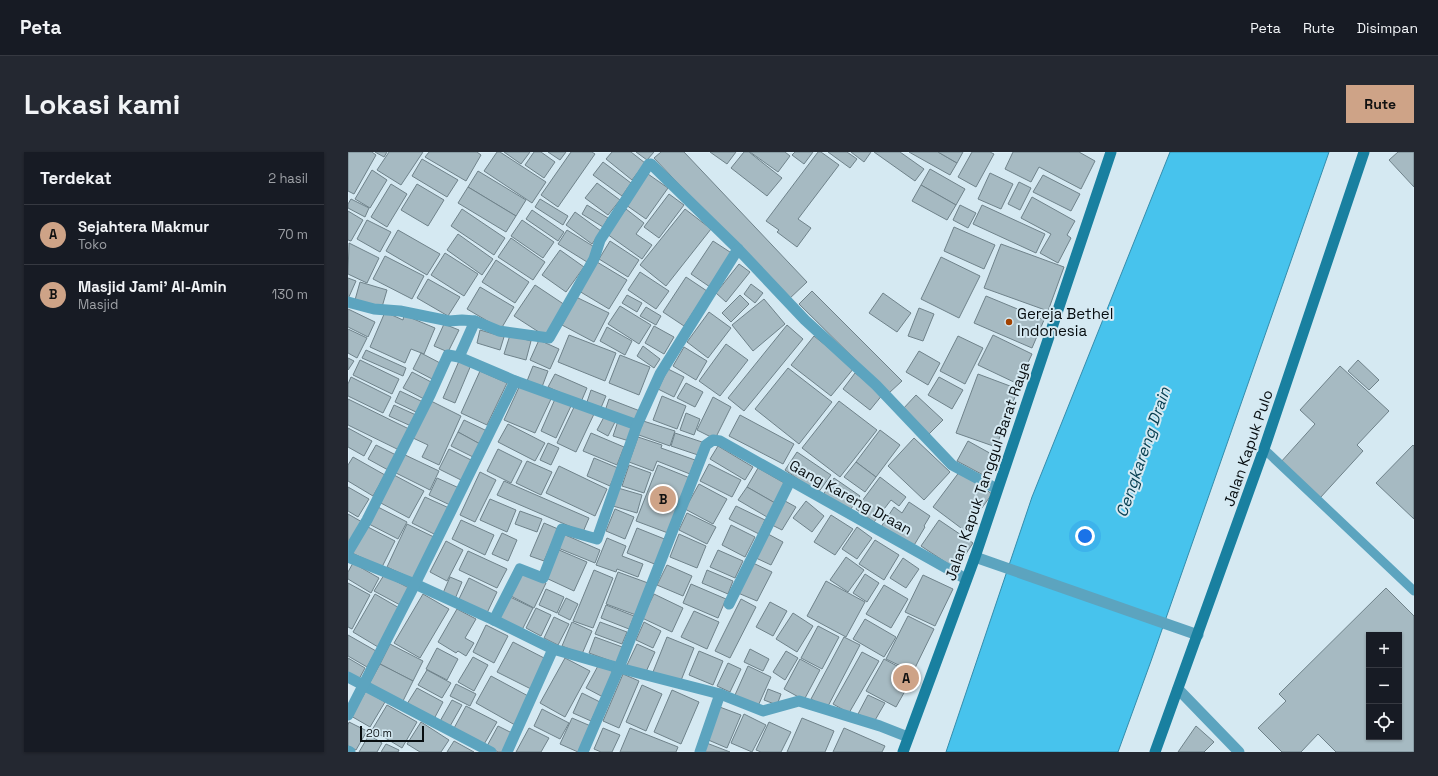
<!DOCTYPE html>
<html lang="id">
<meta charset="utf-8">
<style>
:root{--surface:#171b24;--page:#242831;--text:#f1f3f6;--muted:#9ea1a6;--line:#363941;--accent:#cea387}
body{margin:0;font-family:"Space Grotesk",sans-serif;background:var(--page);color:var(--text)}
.controls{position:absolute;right:12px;bottom:12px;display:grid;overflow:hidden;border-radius:0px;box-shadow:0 1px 3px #0004}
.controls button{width:36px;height:36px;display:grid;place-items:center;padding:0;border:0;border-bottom:1px solid var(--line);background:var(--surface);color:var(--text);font:20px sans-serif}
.scale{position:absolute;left:12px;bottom:10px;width:64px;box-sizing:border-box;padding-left:4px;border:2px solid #070d10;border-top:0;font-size:11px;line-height:14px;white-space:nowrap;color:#070d10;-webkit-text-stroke:3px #d5e9f2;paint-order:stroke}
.you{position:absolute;left:737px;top:384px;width:14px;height:14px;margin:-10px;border:3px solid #fff;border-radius:50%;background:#1a73e8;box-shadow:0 0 0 6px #1a73e833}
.badge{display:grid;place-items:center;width:26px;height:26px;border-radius:50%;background:var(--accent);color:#111;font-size:13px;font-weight:700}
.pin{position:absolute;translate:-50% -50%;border:2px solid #fff;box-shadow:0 1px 4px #0006}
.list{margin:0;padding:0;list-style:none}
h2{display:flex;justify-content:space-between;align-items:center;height:52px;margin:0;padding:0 16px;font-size:17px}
h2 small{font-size:13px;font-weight:400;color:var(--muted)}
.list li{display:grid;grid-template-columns:26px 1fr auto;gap:12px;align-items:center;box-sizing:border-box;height:60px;padding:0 16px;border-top:1px solid var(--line)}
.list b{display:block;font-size:15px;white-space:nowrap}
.list p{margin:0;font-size:13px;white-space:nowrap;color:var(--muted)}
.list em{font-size:13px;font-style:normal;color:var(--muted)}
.icon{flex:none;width:22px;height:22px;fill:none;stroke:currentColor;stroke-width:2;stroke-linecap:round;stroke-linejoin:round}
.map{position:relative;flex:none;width:1066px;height:600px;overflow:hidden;border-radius:0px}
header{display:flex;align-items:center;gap:24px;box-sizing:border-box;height:56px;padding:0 20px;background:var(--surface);border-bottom:1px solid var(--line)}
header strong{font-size:19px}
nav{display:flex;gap:22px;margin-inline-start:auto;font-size:14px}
.intro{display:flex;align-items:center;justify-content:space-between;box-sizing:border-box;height:96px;padding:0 24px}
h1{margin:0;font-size:28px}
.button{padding:10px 18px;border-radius:0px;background:var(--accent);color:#111;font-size:14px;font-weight:700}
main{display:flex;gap:24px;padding:0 24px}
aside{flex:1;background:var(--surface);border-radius:0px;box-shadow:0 1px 3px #0004}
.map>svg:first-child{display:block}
.water{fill:#47c3ed;stroke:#348cab}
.building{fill:#a6bac2;stroke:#6f828a;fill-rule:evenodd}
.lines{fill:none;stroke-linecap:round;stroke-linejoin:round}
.service{stroke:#5ca4bf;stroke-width:9}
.minor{stroke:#5ca4bf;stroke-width:11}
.secondary{stroke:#1980a0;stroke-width:11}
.poi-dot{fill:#a34200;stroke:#d5e9f2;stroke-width:1.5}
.labels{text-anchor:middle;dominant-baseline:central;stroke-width:4;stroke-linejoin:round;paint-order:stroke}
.poi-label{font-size:15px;fill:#070d10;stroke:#d5e9f2;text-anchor:start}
.street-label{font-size:15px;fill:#070d10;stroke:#d5e9f2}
.water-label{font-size:16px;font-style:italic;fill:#043c4e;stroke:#d5e9f2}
</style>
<header>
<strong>Peta</strong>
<nav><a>Peta</a><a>Rute</a><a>Disimpan</a></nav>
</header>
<div class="intro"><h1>Lokasi kami</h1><a class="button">Rute</a></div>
<main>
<aside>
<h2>Terdekat<small>2 hasil</small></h2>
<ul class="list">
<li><span class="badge">A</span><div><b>Sejahtera Makmur</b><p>Toko</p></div><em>70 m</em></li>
<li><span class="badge">B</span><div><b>Masjid Jami' Al-Amin</b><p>Masjid</p></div><em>130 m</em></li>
</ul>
</aside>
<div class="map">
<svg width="1066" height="600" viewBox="0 0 1066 600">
<rect width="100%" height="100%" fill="#d5e9f2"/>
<!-- water -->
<path class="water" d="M822 0H981L803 509 770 600H598L684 345Z"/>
<!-- building -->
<g class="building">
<path d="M0 0H24L28 3 6 42 0 39Z"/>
<path d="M27 0H39L36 5Z"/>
<path d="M41 0H75L53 33 29 18Z"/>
<path d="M81 0H129L133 3 118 29 77 5Z"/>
<path d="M149 0H152L198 30 184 51 136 19Z"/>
<path d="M156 0H182L173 12Z"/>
<path d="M186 0H193L207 10 196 26 177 13Z"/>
<path d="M200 0H218L212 8Z"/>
<path d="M223 0H244L247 2 210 55 193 43Z"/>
<path d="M264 0H283L297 11 284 28 258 7Z"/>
<path d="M288 0H306L299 8Z"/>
<path d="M313 0H336L459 130 440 148 306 6Z"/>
<path d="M362 0H388L379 12Z"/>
<path d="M396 0H401L434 26 419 44 383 16Z"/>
<path d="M402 0H437L442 4 430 20Z"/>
<path d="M447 0H465L456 12 444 3Z"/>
<path d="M470 0H473L491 13 450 67 463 76 449 95 429 80 431 78 418 69Z"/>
<path d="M480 0H499L509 7 502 16Z"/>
<path d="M503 0H523L516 10Z"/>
<path d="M526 0H552L576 17 567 29Z"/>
<path d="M561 0H590L609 11 602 23Z"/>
<path d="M590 0H615L609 11Z"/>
<path d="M624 0H642L646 2 628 35 610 25Z"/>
<path d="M665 0H731L747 9 733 37 691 15 683 30 657 17Z"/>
<path d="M1050 0H1066V35L1041 8Z"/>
<path d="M74 7 110 28 99 45 64 24Z"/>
<path d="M255 10 283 31 274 44 245 23Z"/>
<path d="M582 17 617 37 608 53 573 33Z"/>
<path d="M24 18 39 28 22 56 7 47Z"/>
<path d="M130 19 178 48 168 64 120 35Z"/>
<path d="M642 21 665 32 653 57 630 47Z"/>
<path d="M300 22 320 36 298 67 278 53Z"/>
<path d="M695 23 732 42 723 59 685 40Z"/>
<path d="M671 30 683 36 672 58 660 52Z"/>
<path d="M249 31 272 48 260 63 237 46Z"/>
<path d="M43 32 59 42 39 75 23 65Z"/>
<path d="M69 32 96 48 80 74 53 58Z"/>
<path d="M573 33 608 53 599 68 564 49Z"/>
<path d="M120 35 168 64 158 80 110 51Z"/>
<path d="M321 42 336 53 311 86 296 75Z"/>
<path d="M684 45 727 69 719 83 723 86 710 111 692 101 703 82 673 66Z"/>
<path d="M3 47 21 56 17 65 0 56V52Z"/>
<path d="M192 47 220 64 215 73 187 55Z"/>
<path d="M239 53 260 66 255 75 234 62Z"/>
<path d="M612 53 628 61 620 76 605 68Z"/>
<path d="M634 53 697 82 688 101 625 72Z"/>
<path d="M114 57 157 86 146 103 103 74Z"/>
<path d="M278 57 296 71 288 82 304 93 294 107 259 82Z"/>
<path d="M337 57 363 77 318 134 292 113Z"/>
<path d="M184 58 216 80 210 89 178 67Z"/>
<path d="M0 59 15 68 3 89 0 88Z"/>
<path d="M227 60 253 79 244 92 218 73Z"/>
<path d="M19 68 43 80 32 100 9 87Z"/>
<path d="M174 68 206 90 195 106 163 84Z"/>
<path d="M606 75 647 93 636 117 596 99Z"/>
<path d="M50 78 92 102 79 123 38 99Z"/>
<path d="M219 78 248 96 239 110 210 92Z"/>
<path d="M110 82 145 107 134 123 99 98Z"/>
<path d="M163 86 197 110 185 128 150 105Z"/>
<path d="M262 89 291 108 280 125 251 107Z"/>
<path d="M365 89 385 102 362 135 343 122Z"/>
<path d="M1 91 31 106 19 131 0 122Z"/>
<path d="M653 92 716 115 700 159 636 136Z"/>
<path d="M212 98 236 115 218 140 194 123Z"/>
<path d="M97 101 130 122 116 144 83 123Z"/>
<path d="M37 104 76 124 64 147 25 127Z"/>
<path d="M593 105 632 124 611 166 573 147Z"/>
<path d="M148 108 181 130 167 151 134 130Z"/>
<path d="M249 110 279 128 261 157 231 139Z"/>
<path d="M391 112 402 120 378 150 368 141Z"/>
<path d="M292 120 321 139 308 157 280 138Z"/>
<path d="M338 125 359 139 336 174 315 160Z"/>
<path d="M0 126 8 129 0 147Z"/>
<path d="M80 127 112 145 100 164 69 146Z"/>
<path d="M12 130 39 138 34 155 7 148Z"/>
<path d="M403 132 415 141 407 151 396 142Z"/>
<path d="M187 133 217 153 197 184 166 164Z"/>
<path d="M132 135 166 155 153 177 119 157Z"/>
<path d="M464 139 554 229 541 241 451 152Z"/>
<path d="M535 141 563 161 549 180 521 161Z"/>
<path d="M279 143 294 151 289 160 274 151Z"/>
<path d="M392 143 401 152 383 170 374 161Z"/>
<path d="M638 144 696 168 684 196 626 171Z"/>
<path d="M228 145 261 161 246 190 214 173Z"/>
<path d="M416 147 437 172 405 199 384 173Z"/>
<path d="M272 154 303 173 291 192 260 172Z"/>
<path d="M298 155 313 164 308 173 292 164Z"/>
<path d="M571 156 586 162 575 189 560 184Z"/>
<path d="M0 157 27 170 20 185 0 175Z"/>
<path d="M37 160 55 168 56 163 87 176 76 202 63 197 57 211 22 195Z"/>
<path d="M361 160 383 176 360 206 339 190Z"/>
<path d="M96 172 111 178 100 200 86 194Z"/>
<path d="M439 173 455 187 396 259 380 246Z"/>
<path d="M306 174 326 185 316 202 297 191Z"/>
<path d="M259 175 284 189 277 203 252 189Z"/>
<path d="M0 177 19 186 9 206 0 201Z"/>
<path d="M132 178 156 185 152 198 129 191Z"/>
<path d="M162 183 183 189 178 208 156 202Z"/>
<path d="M221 183 268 201 257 229 210 210Z"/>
<path d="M645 183 684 202 670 232 630 213Z"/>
<path d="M466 184 506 216 483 244 443 213Z"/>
<path d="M610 184 635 196 617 232 592 219Z"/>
<path d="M191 188 211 197 202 217 182 208Z"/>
<path d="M378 192 400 208 372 244 351 229Z"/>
<path d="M295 194 312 207 306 216 289 204Z"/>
<path d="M336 195 359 209 348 228 325 214Z"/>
<path d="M18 198 58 216 55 224 14 206Z"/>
<path d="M571 199 592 211 580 233 558 220Z"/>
<path d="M73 201 94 212 86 228 65 217Z"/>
<path d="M272 203 302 215 291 243 261 231Z"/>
<path d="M0 206 6 209 0 218Z"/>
<path d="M12 208 51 227 44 242 5 223Z"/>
<path d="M1010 208 1031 228 1021 238 1000 219Z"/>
<path d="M111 209 123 213 107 251 95 246Z"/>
<path d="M185 214 200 219 194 235 179 229Z"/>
<path d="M992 214 1041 259 1009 293 1015 299 972 346 932 311 967 272 952 258Z"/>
<path d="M440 216 484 250 451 292 407 257Z"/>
<path d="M320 217 336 225 326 245 310 237Z"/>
<path d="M132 219 159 231 139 273 113 261Z"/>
<path d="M64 220 85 231 76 247 55 236Z"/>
<path d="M507 221 535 242 522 258 495 237Z"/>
<path d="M207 222 239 236 233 250 200 235Z"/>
<path d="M630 222 670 237 648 295 608 281Z"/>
<path d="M3 225 43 245 35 261 0 244V232Z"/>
<path d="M591 225 615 238 604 257 580 243Z"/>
<path d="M338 231 355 240 347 255 329 246Z"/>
<path d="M172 233 203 247 187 281 156 268Z"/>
<path d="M243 238 258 244 252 258 238 253Z"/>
<path d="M52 239 75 250 70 261 47 250Z"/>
<path d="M568 243 595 268 580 283 554 258Z"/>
<path d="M314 244 338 254 329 277 305 268Z"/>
<path d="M365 245 383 255 367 287 349 278Z"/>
<path d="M0 247 61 277 51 298 0 273Z"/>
<path d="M207 247 223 254 208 286 193 279Z"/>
<path d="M261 247 292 259 288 270 257 259Z"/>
<path d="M83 249 113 264 91 313 74 305 80 293 65 286Z"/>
<path d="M491 249 529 278 492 325 454 296Z"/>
<path d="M46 253 68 263 63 274 41 264Z"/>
<path d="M227 253 246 262 228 300 209 291Z"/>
<path d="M338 261 352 267 346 283 332 278Z"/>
<path d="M392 263 446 292 435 312 381 284Z"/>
<path d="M256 265 267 270 260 284 249 278Z"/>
<path d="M116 268 139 279 132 292 110 280Z"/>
<path d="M292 268 327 279 322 294 288 282Z"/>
<path d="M270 269 286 275 281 289 265 284Z"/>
<path d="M160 272 197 291 187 309 150 290Z"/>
<path d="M0 276 24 289 16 304 0 295Z"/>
<path d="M532 278 552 293 528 325 508 310Z"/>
<path d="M110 280 132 292 125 305 103 294Z"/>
<path d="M243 281 276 295 269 313 235 299Z"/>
<path d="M327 281 357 291 353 304 323 294Z"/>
<path d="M290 285 314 293 313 296 347 308 342 322 309 309 305 319 281 310Z"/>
<path d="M566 286 602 320 576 348 540 314Z"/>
<path d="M620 289 647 304 637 324 609 309Z"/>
<path d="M200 291 211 296 203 313 192 308Z"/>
<path d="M28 293 48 303 40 318 20 307Z"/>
<path d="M1065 293 1066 294V367L1028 331Z"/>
<path d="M370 294 405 315 397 328 362 307Z"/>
<path d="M101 297 125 309 115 329 91 317Z"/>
<path d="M150 297 174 309 163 331 139 319Z"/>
<path d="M449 300 483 323 470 341 437 318Z"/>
<path d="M55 302 91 319 82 338 46 320Z"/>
<path d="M5 305 37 323 25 344 0 329V313Z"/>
<path d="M246 306 270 316 262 334 239 324Z"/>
<path d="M179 309 204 320 193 343 168 331Z"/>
<path d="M508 310 528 325 517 340 496 325Z"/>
<path d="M361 312 393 328 384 345 352 329Z"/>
<path d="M281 313 303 321 296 341 274 334Z"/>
<path d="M310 313 342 326 320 381 288 369Z"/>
<path d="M211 314 259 337 247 364 198 341Z"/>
<path d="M410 316 438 332 427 351 399 335Z"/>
<path d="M612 319 644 342 617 379 585 355Z"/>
<path d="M132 320 148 328 127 370 112 363Z"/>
<path d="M46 323 76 339 61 366 31 350Z"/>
<path d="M532 325 558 345 551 354 543 348 526 370 508 357Z"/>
<path d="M89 326 111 336 102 353 81 343Z"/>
<path d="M486 326 512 344 500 361 475 343Z"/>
<path d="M156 329 241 366 235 380 149 343Z"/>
<path d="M351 332 379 347 365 372 337 357Z"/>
<path d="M0 335 21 347 10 365 0 359Z"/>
<path d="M399 335 427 351 419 365 390 348Z"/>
<path d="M270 336 294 343 289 361 265 354Z"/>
<path d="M77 345 101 356 88 383 64 371Z"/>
<path d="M142 347 168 358 159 380 132 368Z"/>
<path d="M437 349 448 355 434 378 424 373Z"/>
<path d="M458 349 476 364 464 380 445 366Z"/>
<path d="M561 350 582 364 576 374 577 375 565 395 533 375 546 355 554 361Z"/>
<path d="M28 354 59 370 50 387 19 371Z"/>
<path d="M388 354 417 368 411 382 381 367Z"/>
<path d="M267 357 286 365 277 387 258 379Z"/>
<path d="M172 359 194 367 189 380 167 372Z"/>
<path d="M339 361 368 375 359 392 331 378Z"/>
<path d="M0 362 14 370 0 395Z"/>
<path d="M483 363 505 377 487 403 466 390Z"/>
<path d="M113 368 146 383 137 403 104 387Z"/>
<path d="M591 368 625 391 608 417 573 394Z"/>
<path d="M196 371 210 377 196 409 182 404Z"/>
<path d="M59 372 88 386 67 428 39 415Z"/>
<path d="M383 373 407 385 397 405 374 393Z"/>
<path d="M18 374 47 389 34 415 4 401Z"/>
<path d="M509 375 524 386 509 407 494 397Z"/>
<path d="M289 376 319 388 309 413 279 401Z"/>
<path d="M154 381 169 388 160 409 144 402Z"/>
<path d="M215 382 252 398 247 411 210 396Z"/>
<path d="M331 382 358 394 349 416 322 405Z"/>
<path d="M420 382 435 390 423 413 408 406Z"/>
<path d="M259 386 278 394 274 404 295 412 290 425 269 417 268 420 248 413Z"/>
<path d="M527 388 551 403 536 428 511 412Z"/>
<path d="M98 389 115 398 99 429 82 420Z"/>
<path d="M211 398 239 410 226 439 198 426Z"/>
<path d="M370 398 395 409 387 426 362 415Z"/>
<path d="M120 399 159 417 149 436 111 418Z"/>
<path d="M498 405 516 418 500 440 482 428Z"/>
<path d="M555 406 571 417 558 436 542 426Z"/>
<path d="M5 411 31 426 23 441 0 427V420Z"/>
<path d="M405 411 424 420 409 449 390 441Z"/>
<path d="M319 413 344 424 335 444 309 433Z"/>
<path d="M173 418 198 431 186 456 161 443Z"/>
<path d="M246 418 265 426 245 476 225 469Z"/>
<path d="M359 418 385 429 380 442 354 431Z"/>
<path d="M270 420 300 431 288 463 258 452Z"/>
<path d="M517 422 531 431 519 450 505 441Z"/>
<path d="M36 423 63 437 54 454 26 439Z"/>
<path d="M575 423 605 437 587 474 557 460Z"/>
<path d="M102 425 114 430 107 447 95 441Z"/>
<path d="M121 426 149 440 139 461 111 447Z"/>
<path d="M478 429 517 450 498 485 459 464Z"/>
<path d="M0 431 22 443 4 477 0 475Z"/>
<path d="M343 432 378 447 370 466 335 451Z"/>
<path d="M536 433 560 447 543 476 518 462Z"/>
<path d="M1038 436 1066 464V600H988L970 582 953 600H934L910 576 938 549 931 542ZM1021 483H1051V585H1021Z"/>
<path d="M198 437 216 445 209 461 191 453Z"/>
<path d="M27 442 53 457 30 495 5 480Z"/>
<path d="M75 442 101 457 72 506 46 491Z"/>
<path d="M306 442 335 456 324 480 294 466Z"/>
<path d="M160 444 185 456 173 480 148 468Z"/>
<path d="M218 446 230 452 222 468 210 462Z"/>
<path d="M393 447 408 455 382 506 367 499Z"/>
<path d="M422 450 439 459 425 484 408 475Z"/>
<path d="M258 453 286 464 281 477 253 466Z"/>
<path d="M188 456 203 463 193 484 178 476Z"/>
<path d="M109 457 128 467 117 486 126 491 118 504 110 499 108 501 90 490Z"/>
<path d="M346 459 371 470 359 497 333 485Z"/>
<path d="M445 461 465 474 449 500 428 487Z"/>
<path d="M560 464 586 477 565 520 538 507Z"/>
<path d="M206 465 221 472 210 493 196 486Z"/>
<path d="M517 467 548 485 536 505 505 487Z"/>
<path d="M224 470 244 479 234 502 214 494Z"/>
<path d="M252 470 279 480 274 492 247 482Z"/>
<path d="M296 470 313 479 305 496 288 488Z"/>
<path d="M138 473 160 484 146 511 125 500Z"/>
<path d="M470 474 491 485 474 517 453 506Z"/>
<path d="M0 483 28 499 19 515 0 504Z"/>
<path d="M247 485 277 496 271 512 241 501Z"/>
<path d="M319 485 346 496 332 531 305 520Z"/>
<path d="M496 485 512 493 479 556 463 547Z"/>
<path d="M165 490 198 507 183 537 149 520Z"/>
<path d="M42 492 75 509 65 529 32 512Z"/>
<path d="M289 492 307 500 297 522 279 513Z"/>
<path d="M89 496 110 507 99 528 78 517Z"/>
<path d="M402 497 421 507 415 519 396 510Z"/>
<path d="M351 499 375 509 365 533 341 523Z"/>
<path d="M438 499 450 506 437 528 425 520Z"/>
<path d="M514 500 531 509 501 561 485 552Z"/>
<path d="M125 505 140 513 126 539 110 530Z"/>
<path d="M0 506 17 516 10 529 0 523Z"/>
<path d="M217 506 242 519 217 565 192 551Z"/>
<path d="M452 507 472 518 456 548 436 537Z"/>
<path d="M536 507 566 523 548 555 518 539Z"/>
<path d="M380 511 393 517 382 540 369 534Z"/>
<path d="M32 512 65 529 54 551 20 534Z"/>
<path d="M251 512 267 521 255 545 238 536Z"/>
<path d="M400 514 423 525 410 554 387 543Z"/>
<path d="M79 518 103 531 94 546 70 533Z"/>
<path d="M275 522 291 529 271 576 255 569Z"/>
<path d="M143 524 182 545 167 573 128 551Z"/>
<path d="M108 532 128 542 122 554 102 544Z"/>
<path d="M294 533 314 542 298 579 278 570Z"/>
<path d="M69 536 95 550 86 567 59 552Z"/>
<path d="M420 537 433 542 429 553 416 548Z"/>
<path d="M324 538 351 550 333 592 306 580Z"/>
<path d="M18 539 37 550 22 575 3 564Z"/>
<path d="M234 541 252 550 243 569 225 561Z"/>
<path d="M520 543 537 551 526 570 510 562Z"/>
<path d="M104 548 114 553 101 576 91 571Z"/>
<path d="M39 553 69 570 54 596 24 578Z"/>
<path d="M118 554 149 570 135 594 105 578Z"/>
<path d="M369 554 393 563 379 596 358 587Z"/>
<path d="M194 557 221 571 212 587 186 574Z"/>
<path d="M396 562 418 573 404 600 383 591Z"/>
<path d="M224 566 245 575 230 600 212 592Z"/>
<path d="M454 566 486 579 477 600H439Z"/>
<path d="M1 570 19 579 8 598 0 594V573Z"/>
<path d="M73 570 101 588 93 600H72L59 592Z"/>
<path d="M421 570 443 580 433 600H413L408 598Z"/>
<path d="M150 574 166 582 156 600H150L139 594Z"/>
<path d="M848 574 866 590 856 600H830Z"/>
<path d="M181 576 201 586 193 600H168Z"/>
<path d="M255 576 272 583 264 600H253L246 597Z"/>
<path d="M282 576 330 595 328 600H272Z"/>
<path d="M496 576 537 594 534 600H485Z"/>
<path d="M21 583 34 591 29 600H11Z"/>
<path d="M106 589 126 600H99Z"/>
<path d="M356 590 382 600H352Z"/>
<path d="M38 592 51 598 50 600H33Z"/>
</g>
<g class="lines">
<!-- service -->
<path class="service" d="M916 297 1066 439"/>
<!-- minor -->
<g class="minor">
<path d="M0 150 26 157 52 159 101 169 114 168 127 169 151 179 201 186 246 107 252 88 301 12H303L390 97 457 168 528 233 604 313 649 337"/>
<path d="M127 169 111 205 167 229 289 273"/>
<path d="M0 400 19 368 82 243 100 203 111 205"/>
<path d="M0 405 67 432 146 468 205 497 271 516 372 542 415 559 451 549 532 574 560 585"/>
<path d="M627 405 850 483"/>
<path d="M381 452 442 329"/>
<path d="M146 468 172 417 195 426 214 377 249 387 289 273 312 222 390 97"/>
<path d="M0 525 143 600"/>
<path d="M830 537 891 600"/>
<path d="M0 563 67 432 167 229"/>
<path d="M0 599 2 600"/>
<path d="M159 600 205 497"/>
<path d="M235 600 271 516 358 293 365 288 372 289 618 427"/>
<path d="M352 600 372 542"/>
</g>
<!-- secondary -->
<g class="secondary">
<path d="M555 600 627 405 763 0"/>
<path d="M807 600 916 297 1016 0"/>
</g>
</g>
<!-- markers -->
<circle class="poi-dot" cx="661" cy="170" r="4"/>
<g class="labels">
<!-- poi labels -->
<g class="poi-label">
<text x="669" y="161">Gereja Bethel<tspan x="669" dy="17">Indonesia</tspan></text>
</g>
<!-- street labels -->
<g class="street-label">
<text transform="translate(900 296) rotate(-71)">Jalan Kapuk Pulo</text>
<text transform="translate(639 319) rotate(-71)">Jalan Kapuk Tanggul Barat Raya</text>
<text transform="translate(503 345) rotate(29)">Gang Kareng Draan</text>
</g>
<!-- water labels -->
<g class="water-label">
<text transform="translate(795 300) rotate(-71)">Cengkareng Drain</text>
</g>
</g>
</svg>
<div class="controls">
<button>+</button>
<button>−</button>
<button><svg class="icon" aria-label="locate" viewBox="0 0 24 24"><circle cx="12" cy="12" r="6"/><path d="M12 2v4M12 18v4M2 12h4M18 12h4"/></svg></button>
</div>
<div class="scale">20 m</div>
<div class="you"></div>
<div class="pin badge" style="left:558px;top:526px">A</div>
<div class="pin badge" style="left:315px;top:347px">B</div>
</div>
</main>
